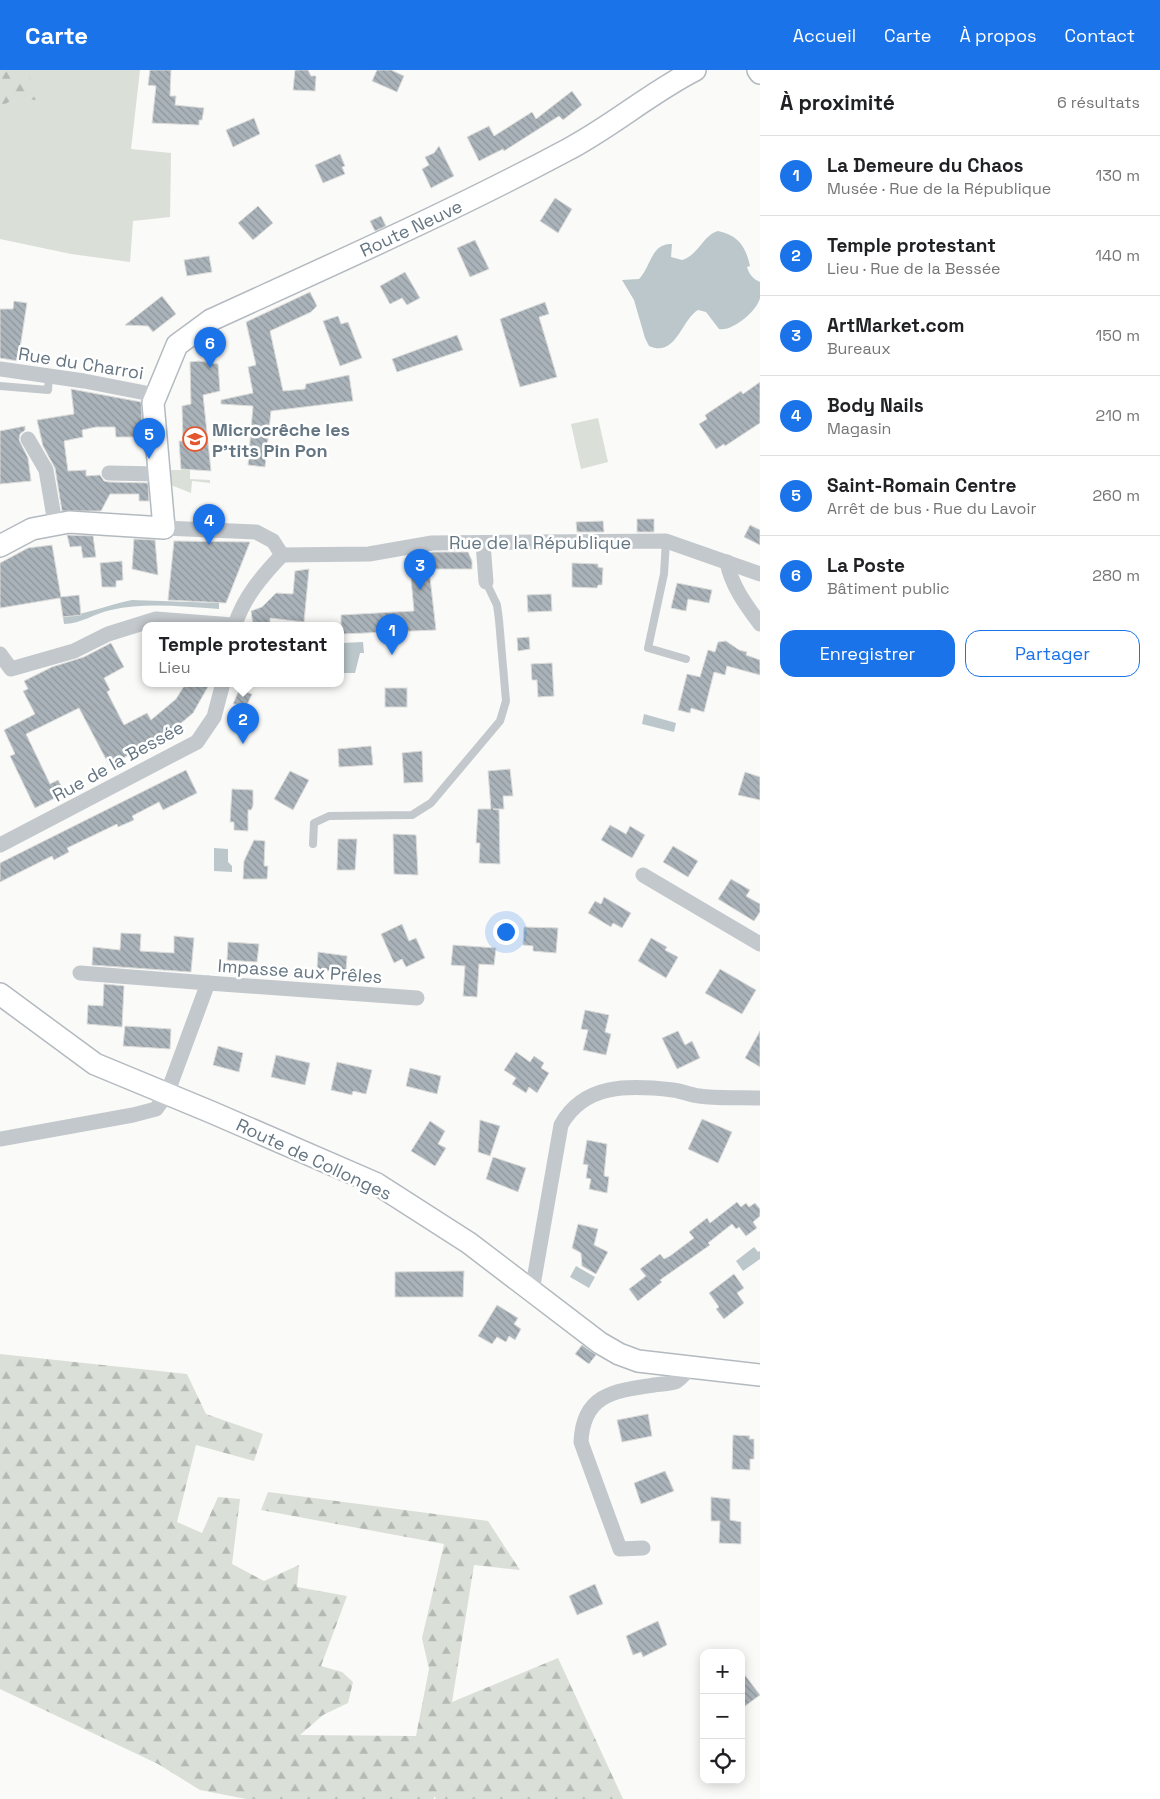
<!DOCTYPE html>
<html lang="fr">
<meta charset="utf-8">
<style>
:root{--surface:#fff;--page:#f6f6f6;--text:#202124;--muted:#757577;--line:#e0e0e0;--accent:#1a73e8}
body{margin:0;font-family:"Space Grotesk",sans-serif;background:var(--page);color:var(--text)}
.controls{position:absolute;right:15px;bottom:15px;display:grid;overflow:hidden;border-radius:10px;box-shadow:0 2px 12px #0003}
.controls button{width:45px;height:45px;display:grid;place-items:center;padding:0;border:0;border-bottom:1px solid var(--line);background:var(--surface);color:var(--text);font:25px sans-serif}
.you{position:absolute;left:505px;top:861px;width:18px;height:18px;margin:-12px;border:4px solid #fff;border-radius:50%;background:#1a73e8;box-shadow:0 0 0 8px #1a73e833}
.badge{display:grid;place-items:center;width:32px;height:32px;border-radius:50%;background:var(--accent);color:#fff;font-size:16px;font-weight:700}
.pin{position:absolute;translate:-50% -41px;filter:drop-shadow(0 1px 2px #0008)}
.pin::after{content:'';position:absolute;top:26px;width:18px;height:15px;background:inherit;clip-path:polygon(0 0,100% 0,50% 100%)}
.popup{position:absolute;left:142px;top:552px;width:202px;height:65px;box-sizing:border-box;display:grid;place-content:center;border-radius:10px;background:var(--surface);filter:drop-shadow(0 1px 4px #0005);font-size:16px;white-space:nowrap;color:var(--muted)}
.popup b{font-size:19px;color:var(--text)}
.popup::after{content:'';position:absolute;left:50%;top:100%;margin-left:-10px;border:10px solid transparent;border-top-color:var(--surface)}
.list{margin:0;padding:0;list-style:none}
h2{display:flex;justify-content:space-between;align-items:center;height:65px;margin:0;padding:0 20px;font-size:21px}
h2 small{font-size:16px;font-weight:400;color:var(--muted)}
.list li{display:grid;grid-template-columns:32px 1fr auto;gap:15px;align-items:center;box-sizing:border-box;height:80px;padding:0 20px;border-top:1px solid var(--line)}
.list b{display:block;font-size:19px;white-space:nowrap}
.list p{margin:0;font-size:16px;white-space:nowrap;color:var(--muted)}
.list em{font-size:16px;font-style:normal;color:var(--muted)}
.actions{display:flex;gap:10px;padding:15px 20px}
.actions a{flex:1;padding:11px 0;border:1px solid var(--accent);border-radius:15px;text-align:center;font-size:18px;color:var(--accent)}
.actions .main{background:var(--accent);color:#fff}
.icon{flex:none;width:28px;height:28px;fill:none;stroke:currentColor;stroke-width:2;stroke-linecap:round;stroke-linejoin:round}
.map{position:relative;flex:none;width:760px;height:1729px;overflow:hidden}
header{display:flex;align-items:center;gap:30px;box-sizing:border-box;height:70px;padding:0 25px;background:var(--accent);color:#fff}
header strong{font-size:24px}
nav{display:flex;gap:28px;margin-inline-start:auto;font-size:18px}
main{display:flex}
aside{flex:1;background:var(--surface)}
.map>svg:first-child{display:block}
.grass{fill:#dadfd7}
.forest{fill:url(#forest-firs)}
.water{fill:#bbc7cb}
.building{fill:url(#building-back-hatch);stroke:#dcdcda}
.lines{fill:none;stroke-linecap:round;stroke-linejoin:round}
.secondary-casing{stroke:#b3babf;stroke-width:24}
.lane{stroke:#c3c8cc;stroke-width:8}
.street{stroke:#c3c8cc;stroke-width:15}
.secondary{stroke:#fff;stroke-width:21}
.labels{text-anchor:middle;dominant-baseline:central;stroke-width:5;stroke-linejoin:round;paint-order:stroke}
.street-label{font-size:18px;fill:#657683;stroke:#fff}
.poi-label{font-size:18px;font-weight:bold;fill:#657683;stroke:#fff;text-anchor:start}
</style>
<header>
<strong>Carte</strong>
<nav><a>Accueil</a><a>Carte</a><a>À propos</a><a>Contact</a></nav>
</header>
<main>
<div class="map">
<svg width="760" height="1729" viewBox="0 0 760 1729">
<defs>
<pattern id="forest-firs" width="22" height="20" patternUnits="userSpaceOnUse" patternTransform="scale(1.25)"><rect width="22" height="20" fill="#dadfd7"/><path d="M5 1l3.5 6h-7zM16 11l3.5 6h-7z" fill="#b4b9b4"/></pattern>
<pattern id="building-back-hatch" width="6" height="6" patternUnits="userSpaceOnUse" patternTransform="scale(1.25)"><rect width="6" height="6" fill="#aab3b9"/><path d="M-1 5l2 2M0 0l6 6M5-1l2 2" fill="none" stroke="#8e969c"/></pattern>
</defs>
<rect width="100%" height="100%" fill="#fafaf8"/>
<!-- grass -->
<g class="grass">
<path d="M0 0H140L131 79 171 83 170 147 133 151 130 192 71 184 0 169Z"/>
<path d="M598 348 608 392 581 399 571 354Z"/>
<path d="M169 400H190V409L210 410V413L192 411 191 423 171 415Z"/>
</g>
<!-- forest -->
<g class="forest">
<path d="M0 0H16L41 15 37 30 14 29 0 37Z"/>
<path d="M0 1284 187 1304 206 1344 263 1364 254 1391 196 1375 177 1452 202 1463 218 1427 240 1429 232 1494 264 1511 299 1495 297 1517 347 1526 321 1596 342 1602 353 1612 348 1633 323 1645 300 1665 416 1666 429 1599 422 1568 444 1474 261 1440 268 1422 488 1451 520 1500 474 1495 452 1632 558 1588 623 1729H436L434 1726V1729H246L200 1720 158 1694 0 1619Z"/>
</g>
<!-- water -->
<g class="water">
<path d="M718 161C738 165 746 177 750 196L747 197C749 204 753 209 760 212 760 217 760 223 760 228 757 241 732 262 719 259L706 242 698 240C681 250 676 288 649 276L645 268 634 230 622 210 639 209C651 197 651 173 672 174L671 187 682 190C699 185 703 165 718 161Z"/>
<path d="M132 530 219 533V539C183 537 147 532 111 540 95 543 81 554 64 554L63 547C87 544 108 535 132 530Z"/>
<path d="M363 572 364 583H360L355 603H343L342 573Z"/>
<path d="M644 644 676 653 674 662 642 654Z"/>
<path d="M214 778 228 779V792L232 796V802L214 801Z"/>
<path d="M754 1177 758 1182 760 1181V1189L743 1201 736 1191Z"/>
<path d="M576 1196 595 1207 589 1218 570 1207Z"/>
</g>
<!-- building -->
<g class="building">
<path d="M150 0H171L170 26H176L175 35 204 38 202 50H199V55L152 53 156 16 148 15Z"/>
<path d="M295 0H308L311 6H316L315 21 293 20Z"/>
<path d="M377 0H391L404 6 397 22 372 11Z"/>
<path d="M572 21 582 35 563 50 559 46 504 81 503 79 479 91 467 67 489 56 494 66 532 42 536 49Z"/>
<path d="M254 48 260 64 233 77 226 60Z"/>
<path d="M439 76 454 106 431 118 422 99 429 95 425 87 434 83Z"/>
<path d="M340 84 345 96 342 97 345 104 323 113 315 95Z"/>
<path d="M555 128 572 139 558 163 540 151Z"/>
<path d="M258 136 273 153 253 170 238 153Z"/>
<path d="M381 146 386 156 375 161 370 151Z"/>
<path d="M475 170 489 199 470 207 457 178Z"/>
<path d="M209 186 212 202 187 206 184 190Z"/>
<path d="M405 202 420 228 407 235 402 228 390 234 380 216Z"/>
<path d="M310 222 317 236 311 242 270 261 283 321 305 319 306 314 349 305 353 331 271 341 265 397 248 395 253 336 221 334V330L253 323 248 297 256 295 246 252Z"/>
<path d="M162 226 176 244 153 262 148 256 125 255Z"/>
<path d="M14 231 27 233 18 291 0 288V239H13Z"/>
<path d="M545 232 549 244 539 247 557 307 520 317 500 249Z"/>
<path d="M338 246 341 254 348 252 362 288 340 296 323 251Z"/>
<path d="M457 265 463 280 397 302 392 289Z"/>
<path d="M199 291 218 294 220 321 203 325 211 401 181 399 179 371H183L182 336 191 334 190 292Z"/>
<path d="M760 312V353L725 376 724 374 716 379 699 354 707 349 705 345 741 321 743 324Z"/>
<path d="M71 319 141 332 143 367H116L115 357H96L82 360 83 367 64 371 68 401 86 400V406L100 405 104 411 109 412 148 413 149 431H139V424H110L101 441H62L55 398 43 376 37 350 74 344Z"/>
<path d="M25 356V360L20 364 19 370 28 388 31 411 0 414V361Z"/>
<rect x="637" y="449" width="17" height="13"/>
<path d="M603 451 604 462H577L576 452Z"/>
<path d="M750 455 760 460V475L744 467Z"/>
<path d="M67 465 93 466 96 487 83 488 81 476 70 477Z"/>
<path d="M134 469 155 470 158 505 132 499Z"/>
<path d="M174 471 250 472 226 533 168 530Z"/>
<path d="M52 475 61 527 79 525 81 545 63 547 60 528 0 538V493L28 478Z"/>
<path d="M433 482H468L472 491V499H429L436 560 341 564V545L414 541 409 487Z"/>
<path d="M122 491 123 510 116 511V517H102L100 493Z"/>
<path d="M572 493 598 494V497L603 498 602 515H598L597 518 572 517Z"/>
<path d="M309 499 304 552 270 548V555H253L251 541 262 537 276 523 293 524 295 501Z"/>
<path d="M677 513 712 520 709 533 688 529 686 541 671 538Z"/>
<path d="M551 524 552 541 528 542 527 525Z"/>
<path d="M529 567 530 579 518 581 517 568Z"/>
<path d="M726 571 739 580 747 582 746 585 760 590V605L727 596 725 605 714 602 704 642 691 638 690 643 678 640 687 604 700 607 708 580 715 582 718 572Z"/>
<path d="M111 573 124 597 104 608 110 620 107 622 124 655 147 643 151 650 176 629 186 613H210L193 643 154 676 153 673 109 695 79 638 26 664 50 714 58 710 65 723 35 738 10 686 15 684 4 660 35 644 23 621 28 619 24 611 52 597 84 587Z"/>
<path d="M552 593 554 626 538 627 537 610H532L531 594Z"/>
<rect x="385" y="618" width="22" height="19"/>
<path d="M239 620 252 624 247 635 233 634Z"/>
<path d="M371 676 373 695 339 697 338 679Z"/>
<path d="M422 681 423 712 404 713 402 683Z"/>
<path d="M510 699 513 726H503L504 739H493L499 740 500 794 479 793 480 773H476L478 739H491L488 701Z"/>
<path d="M186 700 197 723 163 740 159 732 132 746 134 750 118 757 117 754 67 778 69 782 54 790 52 786 0 812V793Z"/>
<path d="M290 701 309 710 293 740 274 729Z"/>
<path d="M745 702 760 707V730L738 725Z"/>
<path d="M232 719 253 720V736L251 740H248V761L234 760V752H230Z"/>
<path d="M610 755 626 764 630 756 645 765 632 788 601 770Z"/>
<path d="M393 764 416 765 418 805 394 804Z"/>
<path d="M338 769H357L355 800H337Z"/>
<path d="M254 770 265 771 264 796H268L267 809H243L244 791Z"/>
<path d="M673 776 698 791 688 807 663 792Z"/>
<path d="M731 809 750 820 746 826 760 834V842L754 851 718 829Z"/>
<path d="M604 827 631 843 622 858 613 853 611 857 588 843 595 831 601 834Z"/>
<path d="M402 854 409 871 416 868 425 888 406 897 402 889 394 893 381 864Z"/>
<path d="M524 857 558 858 556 883 533 881V876L523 875Z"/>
<path d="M121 863 141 864 140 881 174 883V866L194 868 191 902 92 895 93 877 120 880Z"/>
<path d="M651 868 667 877 665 880 678 887 666 908 638 891Z"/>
<path d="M228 872 259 874 257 892 227 890Z"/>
<path d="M453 875 496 878 494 895 479 894 477 927 463 926 465 896 451 895Z"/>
<path d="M318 882 347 886 346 902 317 900Z"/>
<path d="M720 899 756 920 742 944 705 923Z"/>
<path d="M104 914 124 916 122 957 87 954 88 935 103 936Z"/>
<path d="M585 940 609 945 605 962 611 964 606 985 583 980 588 960 581 959Z"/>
<path d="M125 956 171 959 170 979 123 976Z"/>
<path d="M678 961 685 975 692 971 700 988 677 999 662 968Z"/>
<path d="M760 961V997L745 988Z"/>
<path d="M218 976 243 983 239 1002 213 995Z"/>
<path d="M516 982 530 992 534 986 544 993 541 998 549 1003 537 1023 529 1017 526 1023 512 1014 516 1008 504 1000Z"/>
<path d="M276 985 310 993 305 1015 271 1007Z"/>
<path d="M337 992 372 1000 366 1024 353 1021 352 1025 331 1020Z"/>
<path d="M410 998 441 1006 437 1024 406 1016Z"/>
<path d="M702 1049 732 1062 718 1093 688 1079Z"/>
<path d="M480 1050 500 1056 490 1086 478 1082Z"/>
<path d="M430 1051 445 1061 438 1074 446 1078 435 1096 411 1081Z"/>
<path d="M587 1070 607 1074 604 1106 609 1107 607 1123 589 1119 591 1109 586 1108 588 1095 583 1094Z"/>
<path d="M493 1087 526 1098 518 1122 486 1109Z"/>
<path d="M737 1132 741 1137 746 1133 749 1137 755 1133 760 1139V1146L753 1152 757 1158 746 1166 739 1157 736 1159 732 1154 708 1173 710 1175 660 1210 662 1212 638 1231 629 1219 646 1206 640 1199 660 1184 664 1189 670 1186 694 1168 689 1162 707 1148 710 1153Z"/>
<path d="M578 1154 598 1159 594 1175 608 1182 596 1204 582 1196 581 1183 572 1178Z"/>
<path d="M464 1201 463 1227H395V1202Z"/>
<path d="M734 1204 744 1218 737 1223 744 1233 724 1249 716 1239 719 1237 709 1223Z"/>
<path d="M497 1235 518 1248 514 1254 521 1259 515 1270 509 1266 506 1272 497 1267 492 1274 478 1266Z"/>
<path d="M582 1275 596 1285 589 1294 575 1284Z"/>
<path d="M648 1344 652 1366 622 1372 617 1350Z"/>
<path d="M733 1365 750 1366 749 1369H754V1389H750V1400L732 1399Z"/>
<path d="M665 1401 674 1421 641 1434 634 1413Z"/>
<path d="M711 1427 730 1429V1450L741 1452V1474L719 1473 720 1451H711Z"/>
<path d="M595 1514 603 1534 577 1545 569 1526Z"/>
<path d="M658 1551 667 1575 643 1587 641 1582 633 1585 626 1566Z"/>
<path d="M741 1600 760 1625 741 1639Z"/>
</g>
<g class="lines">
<!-- secondary casing -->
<g class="secondary-casing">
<g id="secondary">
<path d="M758 0 760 3"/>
<path d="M0 476 32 459 69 452 164 458 153 333 177 275 211 250C331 195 451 142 567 80 611 57 650 23 695 0"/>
<path d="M0 924 95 994 211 1042 377 1114 469 1173 600 1273 619 1284 638 1291 760 1305"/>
</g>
</g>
<!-- lane -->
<g class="lane">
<path d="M0 316 48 320 49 306"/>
<path d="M666 471 664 504 648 578 686 589"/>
<path d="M313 774 314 753 329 746 412 745 431 733 500 651 506 631 499 550 497 535 486 512"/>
</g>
<!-- street -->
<g class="street">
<path d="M0 299 84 311 156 325"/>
<path d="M28 369 46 400 55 453"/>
<path d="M109 403 159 404"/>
<path d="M164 458 256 462 273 471 282 485"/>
<path d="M483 473 486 512"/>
<path d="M282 485 369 484 432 473 666 471 760 504"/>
<path d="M727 492C731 515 746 535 760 554"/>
<path d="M235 555C244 527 262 506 282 485"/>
<path d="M0 584 11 599 74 581 108 564 156 549 233 555"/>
<path d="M0 775 197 672 214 647 223 613"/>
<path d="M643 805 760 874"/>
<path d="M80 903 208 913"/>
<path d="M0 1069 133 1045 156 1039 167 1024 208 913 417 928"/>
<path d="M532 1221 561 1055C584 1013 630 1015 673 1020 682 1021 690 1025 699 1026 719 1029 740 1027 760 1028"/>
<path d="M643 1478 620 1479 581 1372C583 1324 614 1321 654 1315 661 1314 672 1314 677 1311 682 1307 687 1301 691 1297"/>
</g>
<!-- secondary -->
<use href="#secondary" class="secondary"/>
</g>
<!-- icons -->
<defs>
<g id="school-ring" transform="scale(1.25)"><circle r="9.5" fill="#fff" stroke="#e4572e" stroke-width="1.5"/><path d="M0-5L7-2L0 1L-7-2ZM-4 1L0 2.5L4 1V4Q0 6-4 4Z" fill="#e4572e"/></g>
</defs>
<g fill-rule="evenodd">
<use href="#school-ring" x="195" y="369"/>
</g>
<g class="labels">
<!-- street labels -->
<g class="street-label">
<text transform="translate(411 158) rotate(-25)">Route Neuve</text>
<text transform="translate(81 293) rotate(9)">Rue du Charroi</text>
<text x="540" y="472">Rue de la République</text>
<text transform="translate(118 691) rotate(-29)">Rue de la Bessée</text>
<text transform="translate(300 901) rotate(4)">Impasse aux Prêles</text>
<text transform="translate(314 1089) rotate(25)">Route de Collonges</text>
</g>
<!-- poi labels -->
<g class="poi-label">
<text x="212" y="359">Microcrêche les<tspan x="212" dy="21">P'tits Pin Pon</tspan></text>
</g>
</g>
</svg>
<div class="controls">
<button>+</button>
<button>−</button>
<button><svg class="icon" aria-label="locate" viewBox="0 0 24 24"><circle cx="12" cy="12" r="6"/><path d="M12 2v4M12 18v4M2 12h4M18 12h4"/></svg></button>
</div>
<div class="you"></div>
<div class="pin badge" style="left:392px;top:585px">1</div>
<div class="pin badge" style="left:243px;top:674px">2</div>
<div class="popup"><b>Temple protestant</b>Lieu</div>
<div class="pin badge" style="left:420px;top:520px">3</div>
<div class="pin badge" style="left:209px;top:475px">4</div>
<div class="pin badge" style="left:149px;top:389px">5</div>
<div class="pin badge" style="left:210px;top:298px">6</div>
</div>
<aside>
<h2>À proximité<small>6 résultats</small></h2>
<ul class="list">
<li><span class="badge">1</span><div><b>La Demeure du Chaos</b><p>Musée · Rue de la République</p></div><em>130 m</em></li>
<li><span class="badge">2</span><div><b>Temple protestant</b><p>Lieu · Rue de la Bessée</p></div><em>140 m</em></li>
<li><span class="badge">3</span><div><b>ArtMarket.com</b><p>Bureaux</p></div><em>150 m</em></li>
<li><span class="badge">4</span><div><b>Body Nails</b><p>Magasin</p></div><em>210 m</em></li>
<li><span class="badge">5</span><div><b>Saint-Romain Centre</b><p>Arrêt de bus · Rue du Lavoir</p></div><em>260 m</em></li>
<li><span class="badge">6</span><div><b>La Poste</b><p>Bâtiment public</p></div><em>280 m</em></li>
</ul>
<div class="actions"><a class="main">Enregistrer</a><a>Partager</a></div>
</aside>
</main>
